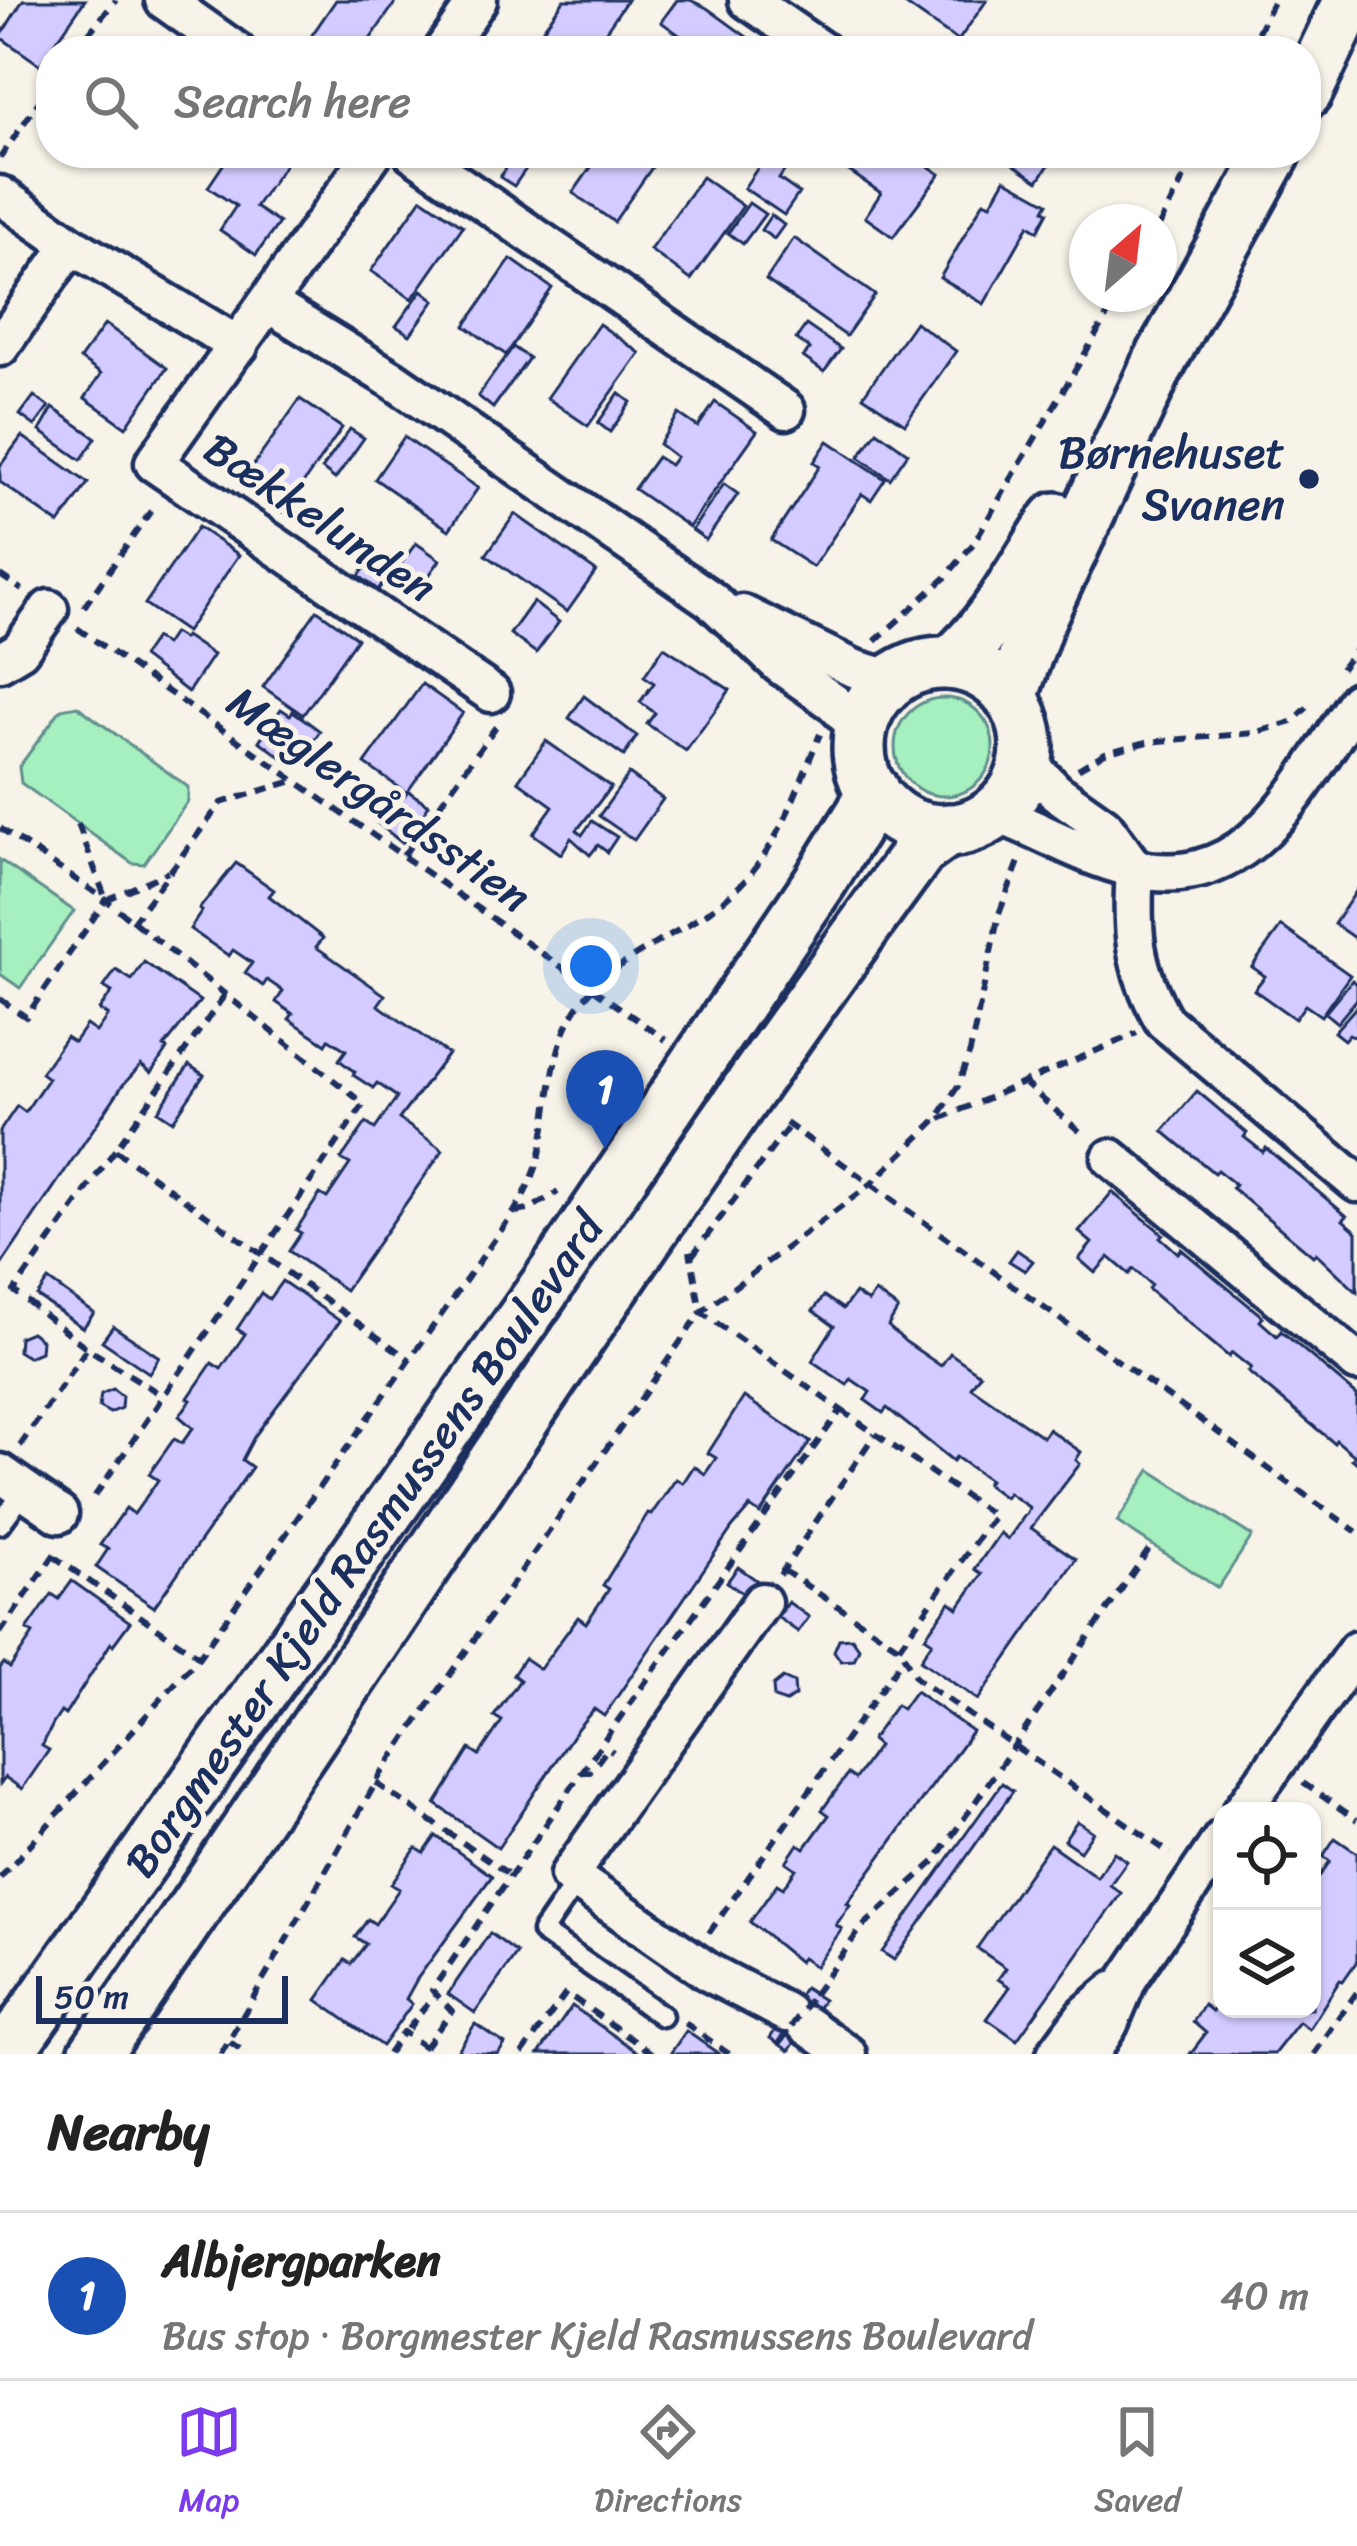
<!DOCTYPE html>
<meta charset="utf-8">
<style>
:root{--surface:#fff;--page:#f2f2f2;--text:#222;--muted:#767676;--line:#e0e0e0;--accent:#7c3aed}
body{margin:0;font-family:Sriracha,sans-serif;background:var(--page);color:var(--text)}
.controls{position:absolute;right:36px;bottom:36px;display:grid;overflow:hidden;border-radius:24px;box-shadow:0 3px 9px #0004}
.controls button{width:108px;height:108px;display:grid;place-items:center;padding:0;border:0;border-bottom:3px solid var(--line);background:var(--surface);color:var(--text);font:60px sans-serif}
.compass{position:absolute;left:1069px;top:204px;width:108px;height:108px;border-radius:50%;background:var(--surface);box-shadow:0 3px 9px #0004;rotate:28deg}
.scale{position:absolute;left:36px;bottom:30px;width:252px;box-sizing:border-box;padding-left:12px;border:6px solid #1b2f5e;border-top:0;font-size:33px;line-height:42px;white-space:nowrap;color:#1b2f5e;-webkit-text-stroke:9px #f7f3e8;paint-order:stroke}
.you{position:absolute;left:591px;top:966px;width:42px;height:42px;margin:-30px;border:9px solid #fff;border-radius:50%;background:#1a73e8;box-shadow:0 0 0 18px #1a73e833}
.badge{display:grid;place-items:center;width:78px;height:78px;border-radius:50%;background:var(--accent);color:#fff;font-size:39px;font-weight:700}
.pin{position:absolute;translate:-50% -99px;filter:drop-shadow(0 3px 6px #0008)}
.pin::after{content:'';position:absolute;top:63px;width:42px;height:36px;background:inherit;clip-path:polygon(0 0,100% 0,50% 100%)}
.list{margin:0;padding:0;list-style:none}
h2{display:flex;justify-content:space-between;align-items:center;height:156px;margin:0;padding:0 48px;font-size:51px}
h2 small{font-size:39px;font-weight:400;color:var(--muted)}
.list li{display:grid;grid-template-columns:78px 1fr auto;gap:36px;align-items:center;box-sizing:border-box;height:168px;padding:0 48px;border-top:3px solid var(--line)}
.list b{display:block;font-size:45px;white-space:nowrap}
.list p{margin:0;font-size:39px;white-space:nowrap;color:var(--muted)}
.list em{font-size:39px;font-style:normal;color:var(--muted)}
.icon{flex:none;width:66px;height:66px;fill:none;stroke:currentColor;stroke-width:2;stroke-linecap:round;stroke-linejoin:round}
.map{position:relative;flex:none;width:1357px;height:2054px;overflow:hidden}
.search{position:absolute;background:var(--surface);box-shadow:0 3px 9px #0004;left:36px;right:36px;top:36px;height:132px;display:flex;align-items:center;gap:30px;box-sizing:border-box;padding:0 42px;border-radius:48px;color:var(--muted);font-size:45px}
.sheet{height:324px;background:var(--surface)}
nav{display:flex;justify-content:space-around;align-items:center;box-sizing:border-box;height:168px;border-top:3px solid var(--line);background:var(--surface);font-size:33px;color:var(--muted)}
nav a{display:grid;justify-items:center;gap:6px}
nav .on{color:var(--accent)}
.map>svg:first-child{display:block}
.green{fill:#a6efbe;stroke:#608f8e;stroke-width:3}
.building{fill:#d4ccff;stroke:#1b2f5e;stroke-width:3}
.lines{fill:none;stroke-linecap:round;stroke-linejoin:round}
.lane-casing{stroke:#1b2f5e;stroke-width:27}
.street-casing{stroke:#1b2f5e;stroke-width:45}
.secondary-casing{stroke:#1b2f5e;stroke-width:60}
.path{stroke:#1b2f5e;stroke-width:6;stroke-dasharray:12 9;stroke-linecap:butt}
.lane{stroke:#f7f3e8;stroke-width:18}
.street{stroke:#f7f3e8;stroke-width:36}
.secondary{stroke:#f7f3e8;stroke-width:51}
.path-bridge{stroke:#1b2f5e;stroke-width:6;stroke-dasharray:12 9;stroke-linecap:butt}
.poi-dot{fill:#1b2f5e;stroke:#f7f3e8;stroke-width:4.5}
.labels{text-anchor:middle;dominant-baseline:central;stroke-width:10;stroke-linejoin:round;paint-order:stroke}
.poi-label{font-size:45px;fill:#1b2f5e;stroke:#f7f3e8;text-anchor:end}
.street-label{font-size:45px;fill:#1b2f5e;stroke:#f7f3e8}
</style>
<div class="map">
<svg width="1357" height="2054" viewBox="0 0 1357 2054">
<rect width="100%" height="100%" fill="#f7f3e8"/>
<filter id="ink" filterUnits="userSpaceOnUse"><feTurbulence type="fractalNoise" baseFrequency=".00833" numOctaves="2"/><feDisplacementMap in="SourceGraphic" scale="24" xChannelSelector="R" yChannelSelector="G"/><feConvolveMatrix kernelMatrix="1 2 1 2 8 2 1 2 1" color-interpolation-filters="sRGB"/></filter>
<g filter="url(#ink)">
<!-- green -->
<g class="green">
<circle cx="944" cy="747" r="49"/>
<path d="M77 706 188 787V801L144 864 132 863 21 783 19 767 61 709Z"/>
<path d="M0 860 74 911 20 988 0 974Z"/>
<path d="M1150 1470 1252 1536 1218 1588 1117 1522Z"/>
</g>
<!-- building -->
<g class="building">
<path d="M23 0H85L40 65 0 37Z"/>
<path d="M336 0H397L362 51H301Z"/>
<path d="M564 0H627L601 38 615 51H575L543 29Z"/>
<path d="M677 0H690L707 8 747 37 736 51H676L685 39 661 22Z"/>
<path d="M899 0H987L958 41Z"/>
<path d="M231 153H293L255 207 279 223 256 255 220 230 236 206 208 187Z"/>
<path d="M520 153H537L514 186 500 177 515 154Z"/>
<path d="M601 153H662L614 222 573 193Z"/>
<path d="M740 153H796L779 179 799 193 784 215 744 188 759 166Z"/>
<path d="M861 153H909L940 174 893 237 865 217 881 193 849 171Z"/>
<path d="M997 153H1057L1038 181Z"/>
<path d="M702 177 743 206 691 280 650 250Z"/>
<path d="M1005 179 1048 203 1044 210 1048 212 1038 231 1029 225 984 304 940 278 984 201 991 204Z"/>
<path d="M422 198 463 226 412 299 371 271Z"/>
<path d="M749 203 765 214 743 244 728 233Z"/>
<path d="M771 215 784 225 774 239 761 230Z"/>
<path d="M794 238 875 295 846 336 766 280Z"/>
<path d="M511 259 552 288 506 355 465 326Z"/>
<path d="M422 290 435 300 410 335 396 326Z"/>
<path d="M915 322 956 351 905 424 863 396Z"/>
<path d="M105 324 167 368 126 427 85 398 101 374 80 359Z"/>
<path d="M599 324 640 353 588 426 547 398Z"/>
<path d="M806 325 841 349 824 372 803 357 810 349 796 339Z"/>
<path d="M513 347 529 358 493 408 478 396Z"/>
<path d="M619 393 631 402 610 432 598 423Z"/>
<path d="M34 396 49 407 35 426 20 415Z"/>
<path d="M300 399 342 428 283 512 241 483Z"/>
<path d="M715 402 757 431 689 527 634 489 657 457 670 465 676 457 659 444 679 414 698 427Z"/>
<path d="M53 408 96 438 81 460 40 431Z"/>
<path d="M350 429 364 438 335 479 322 469Z"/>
<path d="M877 431 908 453 890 479 859 457Z"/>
<path d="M22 436 88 483 59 524 0 482V466Z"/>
<path d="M404 437 478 488 449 530 375 479Z"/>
<path d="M828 441 885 479 871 500 862 494 813 567 771 540 820 466 814 462Z"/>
<path d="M724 484 738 494 706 540 692 530Z"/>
<path d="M515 514 596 571 567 612 486 555Z"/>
<path d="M198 527 239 555 186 632 145 604Z"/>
<path d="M416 543 440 560 412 599 388 582Z"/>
<path d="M369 562 388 575 378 590 359 576Z"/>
<path d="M533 602 559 622 536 653 510 634Z"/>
<path d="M317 610 357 638 303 715 263 687Z"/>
<path d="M173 633 183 639 185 636 213 655 188 692 142 657 155 638 165 645Z"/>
<path d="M664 647 730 690 686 751 647 724 655 713 640 702 654 683 644 676Z"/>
<path d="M422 684 463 713 408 791 429 805 402 843 375 821 395 793 402 799 407 793 365 764Z"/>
<path d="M584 696 637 736 624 756 569 718Z"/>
<path d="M281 709 290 715 293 711 320 731 295 767 259 741Z"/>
<path d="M546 741 611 787 577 830 582 835 592 821 617 837 607 852 598 845 590 855 571 838 561 854 533 834 553 806 518 781Z"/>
<path d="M629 774 663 799 634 840 599 816Z"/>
<path d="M236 863 274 890 269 896 323 938 316 947 385 995 378 1005 448 1054 399 1119 443 1150 345 1290 289 1251 301 1233 296 1230 320 1194 327 1198 350 1164 341 1159 366 1123 375 1129 397 1097 377 1083 373 1088 353 1075 355 1072 339 1060 346 1050 329 1039 326 1044 289 1019 293 1014 276 1002 283 991 267 980 263 986 245 973 252 963 233 950 229 956 190 929 202 911 199 909Z"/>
<path d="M1357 890V940L1334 924Z"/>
<path d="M1281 926 1350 975 1321 1016 1305 1005 1295 1019 1254 990 1265 976 1252 967Z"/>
<path d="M144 962 200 1001 164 1047 167 1049 151 1073 141 1065 123 1085 0 1267V1131L17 1106 25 1112 48 1078 41 1073 66 1037 74 1042 86 1025 96 1032 108 1015 99 1010 112 992 104 987 116 970 132 980Z"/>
<path d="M1352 980 1357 984V999L1337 1023 1325 1013Z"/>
<path d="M1357 1006V1038L1349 1034 1344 1040 1334 1032Z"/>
<path d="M189 1065 204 1075 173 1121 158 1111Z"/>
<path d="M1197 1091 1247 1133 1244 1137 1263 1152 1266 1148 1347 1216 1343 1220 1357 1232V1292L1316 1253 1313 1256 1232 1188 1235 1184 1217 1170 1214 1173 1163 1131Z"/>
<path d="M611 1097 621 1104 611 1120 601 1113Z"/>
<path d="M1112 1192 1163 1234 1160 1237 1178 1253 1181 1249 1263 1317 1260 1321 1277 1336 1281 1331 1357 1395V1463L1352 1459 1355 1456 1336 1440 1334 1443 1248 1372 1251 1368 1232 1353 1229 1357 1148 1289 1151 1285 1133 1269 1129 1274 1109 1257 1095 1273 1079 1259 1092 1243 1079 1232Z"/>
<path d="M1017 1250 1033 1261 1025 1271 1009 1261Z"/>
<path d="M48 1280 94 1313 83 1328 37 1296Z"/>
<path d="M282 1281 340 1321 254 1437 242 1460 252 1467 154 1607 96 1567 108 1549 100 1545 126 1508 134 1514 158 1480 149 1474 174 1439 182 1443 193 1428 179 1416 191 1400 188 1398 212 1363 221 1369 245 1334 237 1329 261 1293 269 1299Z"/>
<path d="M875 1292 898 1309 888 1326 906 1342 941 1366 950 1353 980 1374 971 1387 1043 1437 1048 1429 1081 1452 1076 1460 1080 1464 1031 1528 1076 1559 978 1700 920 1660 932 1642 925 1637 950 1602 958 1608 982 1574 975 1569 1000 1533 1008 1539 1030 1508 1008 1493 1005 1498 986 1484 989 1480 956 1457 953 1461 887 1408 883 1413 865 1400 870 1392 851 1379 847 1385 812 1361 834 1326 813 1311 824 1296 843 1309 855 1293 868 1302Z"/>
<path d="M113 1326 159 1357 149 1373 102 1341Z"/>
<path d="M31 1332 41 1340 40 1352 28 1357 18 1351 19 1337Z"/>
<path d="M113 1389 122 1396 121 1408 110 1413 99 1407 101 1394Z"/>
<path d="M744 1397 810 1442 760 1514 750 1507 732 1528 604 1716 594 1709 577 1729 498 1848 436 1804 470 1749 479 1755 502 1721 494 1716 520 1680 513 1675 524 1658 540 1669 578 1617 586 1623 609 1589 603 1585 648 1513 651 1515 676 1479 683 1483 694 1466 705 1474 716 1458 708 1453Z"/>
<path d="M738 1567 759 1582 748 1597 727 1582Z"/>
<path d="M72 1581 130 1622 113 1645 111 1643 65 1715 61 1712 53 1724 42 1746 49 1750 22 1789 5 1777 0 1784V1668L4 1663 10 1668 33 1634 27 1630 52 1594 59 1599Z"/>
<path d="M788 1602 809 1617 798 1632 777 1617Z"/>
<path d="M852 1638 859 1648 854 1660 841 1661 834 1651 839 1639Z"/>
<path d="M783 1678 794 1683 795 1696 786 1702 774 1698 773 1686Z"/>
<path d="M915 1691 972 1731 847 1903 850 1905 836 1925 842 1929 815 1967 802 1958 799 1962 750 1922 777 1884 783 1888 796 1869 786 1862 798 1844 805 1848 829 1815 822 1810 848 1774 855 1779 878 1746 871 1740 896 1705 902 1709Z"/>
<path d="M1002 1783 1013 1791 894 1960 882 1952Z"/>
<path d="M1077 1821 1093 1832 1080 1851 1064 1840Z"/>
<path d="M436 1836 492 1876 417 1979 406 1999 412 2004 382 2046 317 2000 345 1960 351 1964 366 1944 355 1937 368 1919 375 1924 399 1889 391 1884 416 1848 424 1853Z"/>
<path d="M1335 1838 1357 1853V1961L1343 1981 1340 1980 1309 2029 1299 2022 1274 2054H1190L1206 2033 1193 2022 1204 2005 1212 2011 1222 1995V2009H1312V1887L1330 1861 1323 1856Z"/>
<path d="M1050 1844 1097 1877 1114 1852 1127 1861 1110 1885 1121 1893 1017 2040 987 2019 1010 1987 998 1979 1006 1968 977 1948Z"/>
<path d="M490 1933 517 1953 475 2013 448 1994Z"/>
<path d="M804 1988 823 2000 789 2051 770 2038Z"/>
<path d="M572 2006 640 2054H539Z"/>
<path d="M475 2024 505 2044 498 2054 457 2052Z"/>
<path d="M686 2031 719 2054H670Z"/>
</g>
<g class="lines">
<!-- lane casing -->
<g class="lane-casing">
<g id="lane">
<path d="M0 1524 25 1490"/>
<path d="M577 1881 542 1932 662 2016"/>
</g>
</g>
<!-- street casing -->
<g class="street-casing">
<g id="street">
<path d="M164 0 236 51"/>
<path d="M748 0 822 51"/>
<path d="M443 51 478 0"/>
<path d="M373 153 154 463 491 693"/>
<path d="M413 153 786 410"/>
<path d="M0 195 71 245 239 346"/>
<path d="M269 304 393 380 711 600 780 665 833 702 861 731"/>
<path d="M0 347 71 245"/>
<path d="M742 614 853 668 893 680"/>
<path d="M0 662 20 650 49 609"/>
<path d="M1026 761 1056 792 1104 826 1135 869"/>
<path d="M995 813C1041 830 1084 857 1132 868 1251 897 1301 782 1357 701"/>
<path d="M1135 869C1131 930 1133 967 1164 1021L1357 1183"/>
<path d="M1111 1158 1357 1362"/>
<path d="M0 1473 59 1514"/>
<path d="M762 1602 569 1875 710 1973 787 2013"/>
<path d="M1242 1811 1357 1650"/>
<path d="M806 2025 847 2054"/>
<path d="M1056 2054 1085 2015 1116 1989"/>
<path d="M1090 2054 1109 2024 1128 1979 1222 1839"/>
</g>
</g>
<!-- secondary casing -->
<g class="secondary-casing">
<g id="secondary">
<path d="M1306 92 1350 0"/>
<path d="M951 663C997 623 1023 569 1056 519"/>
<circle cx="943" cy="747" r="84"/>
<path d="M1011 697 1037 623 1156 368 1274 153"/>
<path d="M6 2054 563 1262 819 883 864 811 872 790"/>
<path d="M95 2054C371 1654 632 1242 920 850L948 830"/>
</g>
</g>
<!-- path -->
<g class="path">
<path d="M74 51 116 0"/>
<path d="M1248 51 1274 0"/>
<path d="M0 158 51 84"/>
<path d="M1159 226 1197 153"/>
<path d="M0 575 22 590"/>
<path d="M84 607 155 505"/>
<path d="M77 628 666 1040"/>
<path d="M875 641 945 578 973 544 1120 294"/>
<path d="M1341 669 1357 648"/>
<path d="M1078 769 1105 753 1147 742 1254 733 1292 722 1313 702"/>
<path d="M78 824 105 897"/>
<path d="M0 828 106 900"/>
<path d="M403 856 497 725"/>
<path d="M106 900 168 872"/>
<path d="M132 923 221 803 293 781"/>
<path d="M224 996 115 1150 410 1360"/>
<path d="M0 999 26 1017 106 900 364 1104 90 1503"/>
<path d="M1023 1082 1085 1136"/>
<path d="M940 1119 1137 1033"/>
<path d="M786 1123 1357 1532"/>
<path d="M115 1150 14 1291 87 1348 163 1396"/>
<path d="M516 1212 528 1210 558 1192"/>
<path d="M692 1256 789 1126"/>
<path d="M841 1410 994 1516 899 1647 916 1678 1171 1854"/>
<path d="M20 1446 87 1348"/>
<path d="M53 1556 198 1656"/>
<path d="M783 1570 899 1647"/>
<path d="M780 1575 875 1434"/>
<path d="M0 1633 58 1549"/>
<path d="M581 1772H590L608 1748 613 1752"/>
<path d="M376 1783 510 1875"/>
<path d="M1303 1783 1357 1820"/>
<path d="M0 1878 199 1657 514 1212C525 1193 535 1176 540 1154 551 1106 549 1047 579 1005 612 960 668 940 712 909 774 866 792 801 820 734"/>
<path d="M709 1933 904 1657"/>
<path d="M814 1994 862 1927 934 1862 1152 1545"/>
<path d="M685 2023 729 2054"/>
<path d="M408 2029 435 1993"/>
<path d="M230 2042 247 2054"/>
<path d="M425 2047 452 2011 432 1990 606 1737 841 1410 701 1312 690 1251"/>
<path d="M221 2054 381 1774 701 1312 871 1184 936 1120 958 1086 970 1052 999 914 1020 859"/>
<path d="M388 2054 403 2032 435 2054"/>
<path d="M522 2054 566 1993 653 2054"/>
<path d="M1314 2054 1357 1992"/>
</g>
<!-- lane -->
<use href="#lane" class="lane"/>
<!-- street -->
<use href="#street" class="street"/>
<!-- secondary -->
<use href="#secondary" class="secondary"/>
<!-- path-bridge -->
<path class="path-bridge" d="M779 2044 814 1994"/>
</g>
</g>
<!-- markers -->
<circle class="poi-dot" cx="1309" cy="479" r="12"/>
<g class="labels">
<!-- poi labels -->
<g class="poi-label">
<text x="1285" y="453">Børnehuset<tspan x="1285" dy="52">Svanen</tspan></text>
</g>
<!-- street labels -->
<g class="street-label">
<text transform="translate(320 518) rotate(34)">Bækkelunden</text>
<text transform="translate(379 799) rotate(35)">Mæglergårdsstien</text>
<text transform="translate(364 1545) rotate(-55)">Borgmester Kjeld Rasmussens Boulevard</text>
</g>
</g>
</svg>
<div class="controls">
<button><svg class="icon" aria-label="locate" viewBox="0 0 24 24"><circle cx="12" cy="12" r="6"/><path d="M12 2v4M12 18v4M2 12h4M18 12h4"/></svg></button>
<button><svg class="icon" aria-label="layers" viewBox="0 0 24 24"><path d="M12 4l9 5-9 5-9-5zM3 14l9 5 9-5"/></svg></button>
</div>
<svg class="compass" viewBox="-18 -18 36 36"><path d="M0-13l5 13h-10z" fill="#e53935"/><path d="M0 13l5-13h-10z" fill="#767676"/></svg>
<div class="scale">50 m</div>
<div class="you"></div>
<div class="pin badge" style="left:605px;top:1149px;background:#1a4fb4">1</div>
<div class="search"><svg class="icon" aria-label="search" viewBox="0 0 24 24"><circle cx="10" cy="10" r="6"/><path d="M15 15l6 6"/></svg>Search here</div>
</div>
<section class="sheet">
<h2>Nearby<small></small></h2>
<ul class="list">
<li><span class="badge" style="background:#1a4fb4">1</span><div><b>Albjergparken</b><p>Bus stop · Borgmester Kjeld Rasmussens Boulevard</p></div><em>40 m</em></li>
</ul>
</section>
<nav>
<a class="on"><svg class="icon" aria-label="map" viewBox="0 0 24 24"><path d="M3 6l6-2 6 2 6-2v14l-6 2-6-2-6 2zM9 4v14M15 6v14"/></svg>Map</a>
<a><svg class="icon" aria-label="directions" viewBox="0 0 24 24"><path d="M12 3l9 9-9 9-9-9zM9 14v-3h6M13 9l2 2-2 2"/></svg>Directions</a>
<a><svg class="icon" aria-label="saved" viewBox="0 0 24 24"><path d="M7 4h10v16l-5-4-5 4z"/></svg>Saved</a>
</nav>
